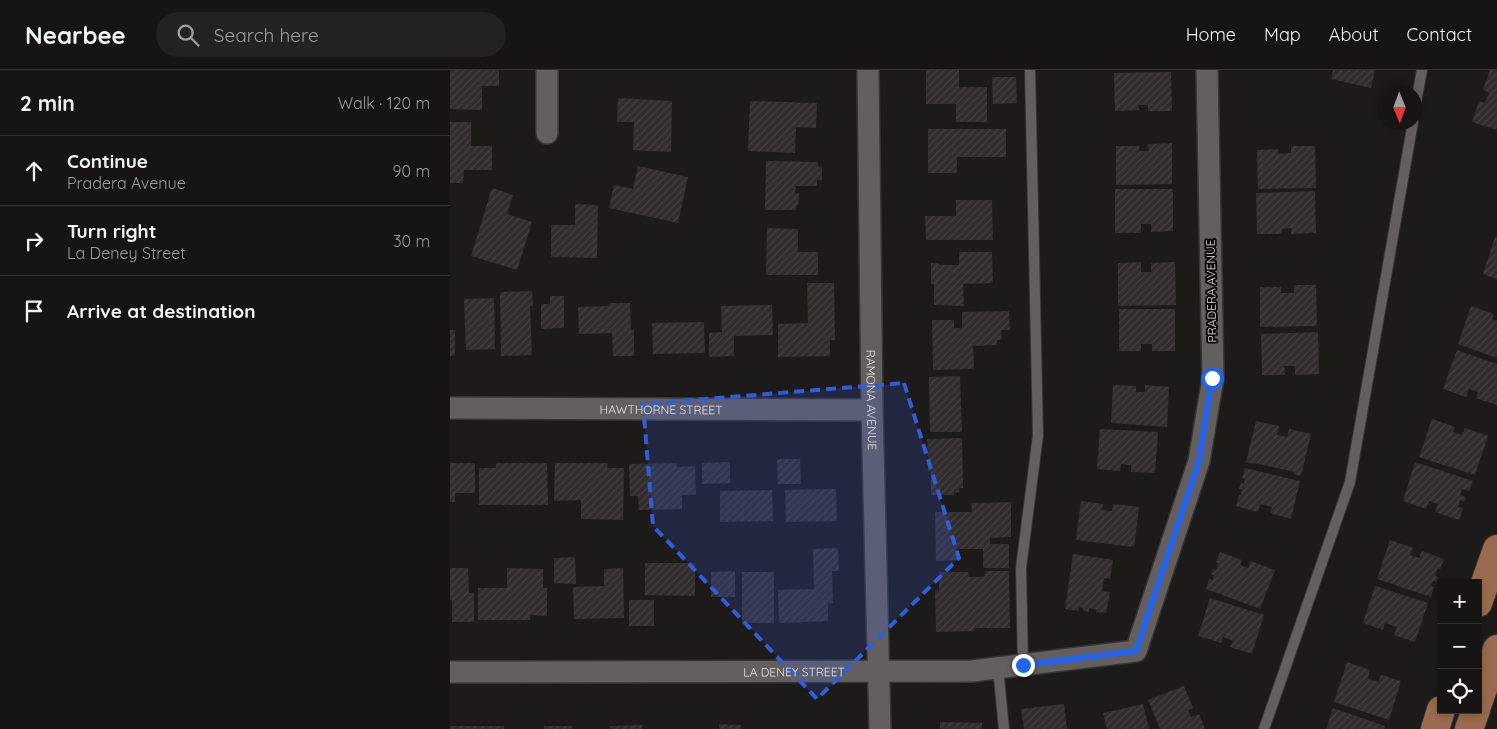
<!DOCTYPE html>
<meta charset="utf-8">
<style>
:root{--surface:#161414;--page:#232122;--text:#f1f3f6;--muted:#9e9ea0;--line:#353334}
body{margin:0;font-family:Quicksand,sans-serif;background:var(--page);color:var(--text)}
.controls{position:absolute;right:15px;bottom:15px;display:grid;overflow:hidden;border-radius:0px;box-shadow:0 2px 8px #0003}
.controls button{width:45px;height:45px;display:grid;place-items:center;padding:0;border:0;border-bottom:1px solid var(--line);background:var(--surface);color:var(--text);font:25px sans-serif}
.compass{position:absolute;left:927px;top:15px;width:45px;height:45px;border-radius:50%;background:var(--surface);box-shadow:0 2px 8px #0003;rotate:179deg}
.stop{position:absolute;width:15px;height:15px;margin:-11px;border:4px solid #2563eb;border-radius:50%;background:#fff}
.stop.end{background:#2563eb;border-color:#fff;box-shadow:0 1px 5px #0008}
.list{margin:0;padding:0;list-style:none}
h2{display:flex;justify-content:space-between;align-items:center;height:65px;margin:0;padding:0 20px;font-size:21px}
h2 small{font-size:16px;font-weight:400;color:var(--muted)}
.list li{display:grid;grid-template-columns:32px 1fr auto;gap:15px;align-items:center;box-sizing:border-box;height:70px;padding:0 20px;border-top:1px solid var(--line)}
.list b{display:block;font-size:19px;white-space:nowrap}
.list p{margin:0;font-size:16px;white-space:nowrap;color:var(--muted)}
.list em{font-size:16px;font-style:normal;color:var(--muted)}
.icon{flex:none;width:28px;height:28px;fill:none;stroke:currentColor;stroke-width:2;stroke-linecap:round;stroke-linejoin:round}
.map{position:relative;flex:none;width:1047px;height:659px;overflow:hidden}
header{display:flex;align-items:center;gap:30px;box-sizing:border-box;height:70px;padding:0 25px;background:var(--surface);border-bottom:1px solid var(--line)}
header strong{font-size:24px}
nav{display:flex;gap:28px;margin-inline-start:auto;font-size:18px}
.search{width:350px;height:45px;background:var(--page);display:flex;align-items:center;gap:12px;box-sizing:border-box;padding:0 18px;border-radius:28px;color:var(--muted);font-size:19px}
main{display:flex}
aside{flex:1;background:var(--surface)}
.map>svg:first-child{display:block}
.building{fill:url(#building-hatch)}
.lines{fill:none;stroke-linecap:round;stroke-linejoin:round}
.lane-casing{stroke:#383535;stroke-width:12}
.street-casing{stroke:#383535;stroke-width:24}
.primary-casing{stroke:#383535;stroke-width:30}
.lane{stroke:#645f5f;stroke-width:10}
.street{stroke:#645f5f;stroke-width:21}
.primary{stroke:#9a6b4f;stroke-width:28}
.route{stroke:#2563eb;stroke-width:6}
.marked{fill:#315dd9;fill-opacity:0.2;stroke:#315dd9;stroke-width:4;stroke-dasharray:10 6;stroke-linejoin:round}
.labels{text-anchor:middle;dominant-baseline:central;stroke-width:4;stroke-linejoin:round;paint-order:stroke}
.street-label{font-size:12px;fill:#e3e1e0;stroke:#070605}
</style>
<header>
<strong>Nearbee</strong>
<div class="search"><svg class="icon" aria-label="search" viewBox="0 0 24 24"><circle cx="10" cy="10" r="6"/><path d="M15 15l6 6"/></svg>Search here</div>
<nav><a>Home</a><a>Map</a><a>About</a><a>Contact</a></nav>
</header>
<main>
<aside>
<h2>2 min<small>Walk · 120 m</small></h2>
<ul class="list">
<li><svg class="icon" aria-label="ahead" viewBox="0 0 24 24"><path d="M12 20V5M6 11l6-6 6 6"/></svg><div><b>Continue</b><p>Pradera Avenue</p></div><em>90 m</em></li>
<li><svg class="icon" aria-label="right" viewBox="0 0 24 24"><path d="M7 20v-9h11M14 6l5 5-5 5"/></svg><div><b>Turn right</b><p>La Deney Street</p></div><em>30 m</em></li>
<li><svg class="icon" aria-label="arrive" viewBox="0 0 24 24"><path d="M6 21V4h12l-3 4 3 4H6"/></svg><div><b>Arrive at destination</b></div></li>
</ul>
</aside>
<div class="map">
<svg width="1047" height="659" viewBox="0 0 1047 659">
<defs>
<pattern id="building-hatch" width="6" height="6" patternUnits="userSpaceOnUse" patternTransform="scale(1.25)"><rect width="6" height="6" fill="#312d2f"/><path d="M-1 1l2-2M0 6l6-6M5 7l2-2" fill="none" stroke="#454143"/></pattern>
</defs>
<rect width="100%" height="100%" fill="#1d1a1a"/>
<!-- building -->
<g class="building">
<path d="M0 0H49V16H32V40L0 39Z"/>
<path d="M476 0H509V17H537V52H506V34H476Z"/>
<path d="M883 0H925L921 18 881 9Z"/>
<path d="M1040 0H1047V60L1022 52 1029 31 1035 33 1039 23 1033 20Z"/>
<path d="M721 2 722 41H698V35H688L689 40 665 41 664 3Z"/>
<path d="M542 7H566L567 33 543 34Z"/>
<path d="M168 28 222 31 221 82 183 80 184 52H167Z"/>
<path d="M300 31 367 33 366 58 346 57 345 83 298 81Z"/>
<path d="M0 52H21V76H42V100H14L13 113H0Z"/>
<path d="M478 59H556V87H507V103H478Z"/>
<path d="M722 73V114L666 115V76H689V81H699L698 74Z"/>
<path d="M841 76H865L866 118 808 119 807 80 828 79 829 84 841 83Z"/>
<path d="M316 91 368 92V96L372 97V110H367V116H346L345 124 349 123 348 135H346V140H315Z"/>
<path d="M188 96 238 107 228 153 159 138 164 115 183 119Z"/>
<path d="M42 118 63 125 57 144 82 152 67 200 21 186Z"/>
<path d="M665 119H723V161L701 162V154H691V163H665Z"/>
<path d="M865 121 866 163 841 164V158L832 159V164H807L806 123Z"/>
<path d="M506 130H542L543 170H476L475 146H506Z"/>
<path d="M125 134 148 135 147 188 101 187V155H125Z"/>
<path d="M317 158 348 159V182H368V205H316Z"/>
<path d="M1045 167H1047V209L1033 204Z"/>
<path d="M509 182H542L543 213 513 214 514 236 484 235V214H481V193H488L489 195H509Z"/>
<path d="M691 192V202H701V193L725 192 726 235 668 236V193Z"/>
<path d="M357 213H384L385 270H380V286L328 287V254L358 253Z"/>
<path d="M844 215H866L867 256 810 257V217H831V223H844Z"/>
<path d="M82 221 83 236H80L82 285 51 286 50 222Z"/>
<path d="M100 226H114V258L91 259V234H100Z"/>
<path d="M44 228 45 279 16 280 14 229Z"/>
<path d="M160 233H180L181 260H184V286H163L162 263 129 264 128 237 160 236Z"/>
<path d="M322 235 323 265 284 266V286L259 287V263L272 262 271 236Z"/>
<path d="M1021 236 1044 244 1042 249 1047 251V288L1008 274Z"/>
<path d="M669 239H725V281H702V274H691V281H669Z"/>
<path d="M559 241 560 260H551L552 270H547V275L523 276 524 299 483 300 482 250H504V258H512V242Z"/>
<path d="M254 252 255 283 203 284 202 253Z"/>
<rect x="0" y="260" width="5" height="26"/>
<path d="M868 262 869 304 845 305V296H834L835 305H812L811 264Z"/>
<path d="M1007 280 1047 294V335L1026 328 1028 322 1019 319 1016 327 993 319Z"/>
<path d="M510 306 512 362H480L479 307Z"/>
<path d="M663 315 686 316V322H695V315L719 317 717 357 661 353Z"/>
<path d="M982 349 1005 357 1003 362 1012 365 1015 358 1038 366 1025 405 969 387Z"/>
<path d="M806 351 829 356 827 365 837 367 839 359 861 364 851 406 844 404 845 402 804 393 803 394 796 392Z"/>
<path d="M650 359 708 362 705 403 681 402V395L671 394 670 401 647 399Z"/>
<path d="M512 368 513 418H509V422L504 423V425H481V401H478L477 369Z"/>
<path d="M327 389H350L351 414H328Z"/>
<path d="M280 392V413L252 414V393Z"/>
<path d="M965 392 1023 411 1019 421 1012 419 1010 425 1016 427 1014 432 1010 430 1008 437 1013 438 1009 450 985 442 988 434 979 431 976 439 953 431Z"/>
<path d="M0 393H25V423H5V432H0Z"/>
<path d="M46 393H97L98 435H29V398H46Z"/>
<path d="M105 393H158L157 398H174L173 450 131 449V430L104 431Z"/>
<path d="M227 393V397L245 396 246 425H232V439L189 440 188 426H180L179 394Z"/>
<path d="M795 398 850 411 841 449 820 443 822 437 810 434 808 442 786 436 789 425H791L792 420 789 419 791 412 794 414 795 409 792 408Z"/>
<path d="M386 419 387 451 336 452 335 420Z"/>
<path d="M322 420 323 451 270 452V421Z"/>
<path d="M631 431 653 434 652 440 662 441 663 434 689 437 684 477 626 470Z"/>
<path d="M561 432V467L540 468V474H559V498H533V479H508L509 490 486 491 485 442H522L521 433Z"/>
<path d="M940 470 963 478 960 485 969 488 972 481 994 489 990 500 988 498 985 506 988 507 987 512 983 511 981 516 984 517 981 527 927 509Z"/>
<path d="M388 478 389 501H382L383 533H378V551L329 553 328 520 364 519 363 479Z"/>
<path d="M770 482 792 490 790 495 798 498 801 491 825 500 810 539 756 519 759 509 762 510 764 505 761 504 763 499 766 500 768 493 766 492Z"/>
<path d="M623 484 663 490 660 509 654 508 652 521 660 522 656 543 646 542 647 540 639 538V542L633 541V538L629 537V541L615 539Z"/>
<path d="M125 487 126 514 104 513V488Z"/>
<path d="M195 493H245V526L195 525Z"/>
<path d="M0 498H18L19 523H24V552H2V530H0Z"/>
<path d="M57 498 93 499V518H97V546L80 545V550H28V518H57Z"/>
<path d="M173 498 174 548 124 549 123 517 154 516V499Z"/>
<path d="M285 501V527H261V502Z"/>
<path d="M536 501H559L560 558H524V561L486 562 485 520H489V502H518L519 507H534Z"/>
<rect x="292" y="502" width="32" height="51"/>
<path d="M925 516 978 533 965 572 944 565 947 557 935 553 933 560 913 553Z"/>
<path d="M760 528 814 545 802 584 780 577 783 571 773 567 771 573 748 566Z"/>
<rect x="179" y="530" width="25" height="26"/>
<path d="M897 592 920 600 918 609 928 612 931 605 951 611 939 650 884 632Z"/>
<path d="M734 616 743 638 738 640 741 647 749 644 755 659H710L698 630Z"/>
<path d="M614 634 617 659H574L571 639Z"/>
<path d="M693 634 699 659H657L653 643Z"/>
<path d="M883 638 935 656 934 659H876Z"/>
<path d="M490 652 532 653V659H490Z"/>
<path d="M269 654 291 655V659H269Z"/>
<path d="M192 655V659H160V656Z"/>
<rect x="0" y="656" width="54" height="3"/>
<rect x="94" y="656" width="28" height="3"/>
</g>
<g class="lines">
<!-- lane casing -->
<g class="lane-casing">
<g id="lane">
<path d="M964 43 972 0"/>
<path d="M573 595 571 498 588 365 580 0"/>
<path d="M548 598 554 659"/>
<path d="M814 659 900 412 963 52"/>
</g>
</g>
<!-- street casing -->
<g class="street-casing">
<g id="street">
<path id="s1" d="M418 0 422 340 430 659"/>
<path d="M97 63V0"/>
<path id="s2" d="M0 338 422 340"/>
<path id="s3" d="M0 602 522 601 686 581 749 391 763 308 757 0"/>
</g>
</g>
<!-- primary casing -->
<g class="primary-casing">
<g id="primary">
<path d="M1028 533 1047 479"/>
<path d="M1028 633 1047 579"/>
<path d="M985 659 991 640"/>
<path d="M1019 659 1026 640"/>
</g>
</g>
<!-- lane -->
<use href="#lane" class="lane"/>
<!-- street -->
<use href="#street" class="street"/>
<!-- primary -->
<use href="#primary" class="primary"/>
</g>
<g class="lines">
<!-- route -->
<path class="route" d="M573 595 686 581 749 391 762 308"/>
</g>
<!-- marked area -->
<path class="marked" d="M454 313 509 488 367 629 203 456 193 334Z"/>
<g class="labels">
<!-- street labels -->
<g class="street-label">
<text transform="translate(761 221) rotate(-91)">PRADERA AVENUE</text>
<text stroke="none"><textPath href="#s1" startOffset="330">RAMONA AVENUE</textPath></text>
<text stroke="none"><textPath href="#s2" startOffset="211">HAWTHORNE STREET</textPath></text>
<text stroke="none"><textPath href="#s3" startOffset="344">LA DENEY STREET</textPath></text>
</g>
</g>
</svg>
<div class="controls">
<button>+</button>
<button>−</button>
<button><svg class="icon" aria-label="locate" viewBox="0 0 24 24"><circle cx="12" cy="12" r="6"/><path d="M12 2v4M12 18v4M2 12h4M18 12h4"/></svg></button>
</div>
<svg class="compass" viewBox="-18 -18 36 36"><path d="M0-13l5 13h-10z" fill="#e53935"/><path d="M0 13l5-13h-10z" fill="#9e9ea0"/></svg>
<div class="stop" style="left:762px;top:308px"></div>
<div class="stop end" style="left:573px;top:595px"></div>
</div>
</main>
